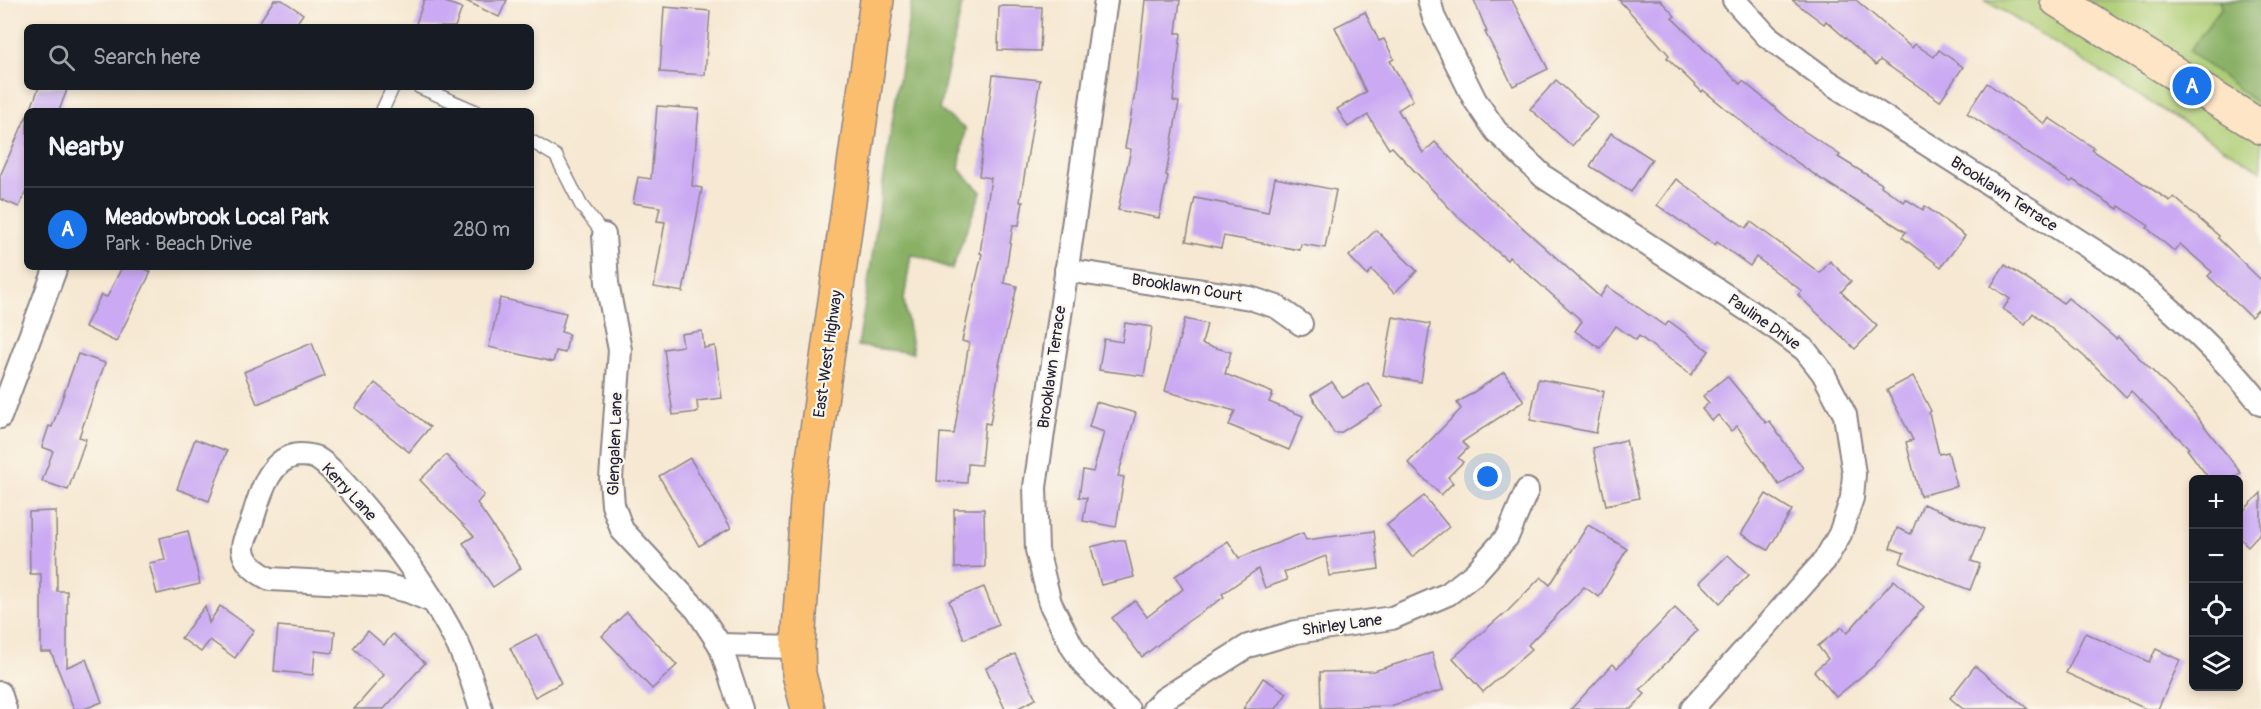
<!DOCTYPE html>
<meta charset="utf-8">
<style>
:root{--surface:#171b24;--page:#20242c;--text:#f1f3f6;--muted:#9ea1a6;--line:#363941;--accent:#1a73e8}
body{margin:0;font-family:Pangolin,sans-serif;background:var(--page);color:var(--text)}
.controls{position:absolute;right:18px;bottom:18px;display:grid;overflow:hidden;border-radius:9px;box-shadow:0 3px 9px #0003}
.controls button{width:54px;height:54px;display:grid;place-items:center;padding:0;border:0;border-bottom:2px solid var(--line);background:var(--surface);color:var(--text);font:30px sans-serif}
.you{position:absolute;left:1488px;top:477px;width:21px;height:21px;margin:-15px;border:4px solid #fff;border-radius:50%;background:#1a73e8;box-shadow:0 0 0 9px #1a73e833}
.badge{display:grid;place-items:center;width:39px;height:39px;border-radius:50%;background:var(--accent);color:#fff;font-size:20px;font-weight:700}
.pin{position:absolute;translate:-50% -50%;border:3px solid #fff;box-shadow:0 2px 6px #0006}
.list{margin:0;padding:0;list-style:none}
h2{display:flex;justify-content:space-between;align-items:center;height:78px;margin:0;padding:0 24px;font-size:26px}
h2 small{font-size:20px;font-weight:400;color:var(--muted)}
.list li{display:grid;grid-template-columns:39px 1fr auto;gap:18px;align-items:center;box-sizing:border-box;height:84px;padding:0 24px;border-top:2px solid var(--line)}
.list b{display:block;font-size:22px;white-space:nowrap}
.list p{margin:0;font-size:20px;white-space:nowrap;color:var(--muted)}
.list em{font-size:20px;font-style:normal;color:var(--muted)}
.icon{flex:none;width:33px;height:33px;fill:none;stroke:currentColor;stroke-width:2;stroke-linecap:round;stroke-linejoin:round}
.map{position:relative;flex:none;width:2261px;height:709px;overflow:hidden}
.search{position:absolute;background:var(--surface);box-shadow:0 3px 9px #0003;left:24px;top:24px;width:510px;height:66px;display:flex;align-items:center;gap:15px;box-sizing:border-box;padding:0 21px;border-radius:9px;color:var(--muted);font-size:22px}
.panel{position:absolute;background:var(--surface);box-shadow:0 3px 9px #0003;left:24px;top:108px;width:510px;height:162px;border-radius:9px}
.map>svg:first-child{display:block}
.green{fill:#aecd74;stroke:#687858;stroke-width:1.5}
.forest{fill:#8ab066;stroke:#566950;stroke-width:1.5}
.building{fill:#cbaaf3}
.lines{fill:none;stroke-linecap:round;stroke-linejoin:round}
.lane-casing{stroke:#8c8586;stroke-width:15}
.street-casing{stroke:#8c8586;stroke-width:26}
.secondary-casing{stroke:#8c8586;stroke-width:36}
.primary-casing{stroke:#8c8586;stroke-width:36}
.lane{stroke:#fff;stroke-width:12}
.street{stroke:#fff;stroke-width:22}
.secondary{stroke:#fde5c5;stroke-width:33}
.primary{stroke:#fabe6e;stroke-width:33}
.labels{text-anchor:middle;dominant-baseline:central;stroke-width:4.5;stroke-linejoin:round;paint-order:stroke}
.street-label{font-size:16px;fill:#22223b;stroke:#fbf7ec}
</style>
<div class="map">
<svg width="2261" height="709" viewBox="0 0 2261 709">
<rect width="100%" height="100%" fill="#fbf7ec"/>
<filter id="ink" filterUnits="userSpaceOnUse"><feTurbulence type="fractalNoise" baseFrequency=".0167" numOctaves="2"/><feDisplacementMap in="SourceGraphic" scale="12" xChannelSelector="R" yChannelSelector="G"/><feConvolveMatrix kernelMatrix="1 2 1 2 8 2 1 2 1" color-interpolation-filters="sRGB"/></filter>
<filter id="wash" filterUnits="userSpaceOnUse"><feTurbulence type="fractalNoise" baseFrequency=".008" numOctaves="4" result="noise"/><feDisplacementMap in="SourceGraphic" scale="24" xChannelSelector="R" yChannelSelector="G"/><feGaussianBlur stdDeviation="1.35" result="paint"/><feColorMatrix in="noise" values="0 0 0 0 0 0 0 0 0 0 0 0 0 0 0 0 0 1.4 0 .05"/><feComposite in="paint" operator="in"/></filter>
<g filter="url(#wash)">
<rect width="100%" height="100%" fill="#f6e8d2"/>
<!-- green -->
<path class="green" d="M1985 0H2261V171Z"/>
<!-- forest -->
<g class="forest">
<path d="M912 0H963L939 109 965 129 959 169 981 192 952 269 911 254 904 300 913 353 858 346C877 231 892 115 912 0Z"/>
<path d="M2220 0H2261V106L2189 51 2222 7Z"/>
</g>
<g id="blocks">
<!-- building -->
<g class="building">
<path d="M274 0H282L303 14 294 27H256Z"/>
<path d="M424 0H439L462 8 455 27H415Z"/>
<path d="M464 0H507L499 17Z"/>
<path d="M1145 0H1180L1176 33H1181L1173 101 1179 102 1166 175 1168 176 1159 218 1118 210 1131 149 1125 148 1135 93Z"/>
<path d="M1474 0H1512L1548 69 1513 86 1485 32H1487Z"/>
<path d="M1619 0H1660L1675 16 1672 18 1740 84 1743 81 1798 127 1840 155 1838 157 1882 184 1881 186 1904 202 1906 199 1923 210 1925 206 1965 236 1941 267 1902 237 1906 232 1821 179 1758 135 1703 90 1702 92 1667 58 1669 55Z"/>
<path d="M1792 0H1856L1912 48 1915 44 1934 57 1939 50 1963 67 1940 101 1880 60 1876 65 1826 21 1824 24Z"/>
<path d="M999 6 1042 7 1040 51 998 50Z"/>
<path d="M664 7 710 11 705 75 660 72Z"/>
<path d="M1365 12 1379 41 1384 39 1394 59 1390 61 1413 100 1398 110 1423 153 1435 142 1483 192 1600 297 1607 286 1665 326 1669 321 1709 351 1691 375 1639 336 1636 340 1616 326 1600 348 1575 331 1582 321 1509 257 1507 260 1458 217 1392 147 1389 149 1368 115 1348 127 1337 109 1366 92 1335 27Z"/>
<path d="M993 75 1040 80 1020 202H1023L1019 225H1013L1004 283 1017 286 999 365H1000L990 424 985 423 981 465 968 464 967 483 937 481 940 433 954 434 969 343 962 341 982 254 980 253 991 178 979 176Z"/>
<path d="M1556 80 1597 117 1572 146 1530 109Z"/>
<path d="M1987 83 2045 124 2049 118 2094 148 2092 150 2170 201 2174 197 2219 236 2218 238 2261 280V307L2251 317 2208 276 2212 272 2180 244 2174 251 2147 228 2149 226 2119 206 2118 209 2073 180 2071 182 1967 113Z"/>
<path d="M39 87H68L59 111H30Z"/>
<path d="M657 106 699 109 692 186 702 188 683 292 654 287 665 222 657 221 660 207 633 203 638 177 651 179Z"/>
<path d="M27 115V189L19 207 0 199V176Z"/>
<path d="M1611 133 1652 159 1631 192 1590 166Z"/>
<path d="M1275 178 1336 190 1325 248 1301 244 1300 250 1224 236 1221 248 1186 241 1195 198 1268 212Z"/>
<path d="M1676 179 1746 228 1751 222 1820 273 1830 261 1851 281 1841 292 1877 326 1855 349 1798 295 1802 291 1756 257 1750 266 1717 242 1715 245 1657 205Z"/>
<path d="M1376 230 1417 271 1394 293 1372 270 1367 275 1349 256Z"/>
<path d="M2005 265 2063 303 2068 298 2116 339 2118 337 2191 409 2241 473 2232 480H2210L2187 449 2189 448 2131 391 2126 397 2093 364 2033 313 2025 324 2003 309 2010 299 1991 286Z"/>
<path d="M122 267H141L151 272 116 342 85 327 101 295 107 297Z"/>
<path d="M500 298 566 313 561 332 569 334 565 353 556 351 553 362 489 347Z"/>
<path d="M1393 317 1430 324 1421 382 1383 375Z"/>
<path d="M1185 319 1207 324 1202 344 1231 352 1225 374 1273 393 1269 402 1303 416 1289 450 1229 425 1235 411 1165 391Z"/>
<path d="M1125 323 1152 327 1144 376 1099 370 1104 339 1122 342Z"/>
<path d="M702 331 704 348 715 346 722 398 697 401 698 412 673 415 664 349 683 346 681 334Z"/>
<path d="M312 343 325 376 257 404 244 372Z"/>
<path d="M78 354 105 363 79 437 86 439 68 490 42 481 53 451 42 447 49 426 52 427Z"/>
<path d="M1504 372 1524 401 1462 442 1468 448 1458 458 1463 462 1448 477 1453 483 1441 495 1408 463 1461 409 1457 403Z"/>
<path d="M1727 376 1766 423 1769 421 1803 468 1779 485 1737 426 1731 431 1718 415 1712 421 1702 409 1709 403 1703 396Z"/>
<path d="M1913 376 1931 411 1929 413 1939 454 1948 452 1957 486 1920 496 1906 442 1913 440 1887 390Z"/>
<path d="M1538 379 1604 391 1596 433 1530 420Z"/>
<path d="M1332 382 1343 398 1368 383 1383 406 1340 433H1334L1311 395Z"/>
<path d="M375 383 430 427 409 452 355 408Z"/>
<path d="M1096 402 1136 413 1118 476 1124 477 1116 527 1083 521 1087 498 1079 497 1083 470 1093 472 1104 432 1089 427Z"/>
<path d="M195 439 227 451 209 501 177 489Z"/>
<path d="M1626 440 1639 498 1606 505 1593 448Z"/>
<path d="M446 455 484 495 477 503 521 568 493 587 463 543 474 536 420 480Z"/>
<path d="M690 458 731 528 699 546 659 476Z"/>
<path d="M2261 493V532L2248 546 2238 536V516Z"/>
<path d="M1766 494 1792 510 1768 550 1741 534Z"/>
<path d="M1424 496 1449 527 1412 557 1387 525Z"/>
<path d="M1923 504 1984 529 1971 561 1980 564 1970 590 1900 563 1904 553 1890 548 1897 528 1911 534Z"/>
<path d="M954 509H984L985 567 955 568Z"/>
<path d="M56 511 57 591H67V667L86 659 102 702 84 709H74L51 652H41V574H30L29 512Z"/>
<path d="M1588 525 1627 549 1599 597 1584 587 1528 645 1532 649 1483 692 1453 658 1502 615 1503 616 1541 577 1550 585Z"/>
<path d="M188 531 200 584 157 594 149 563 165 560 160 538Z"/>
<path d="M1374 531 1379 569 1329 576 1326 556 1284 572 1287 580 1265 588 1258 569 1222 594 1224 597 1187 622 1142 657 1112 618 1135 601 1147 617 1183 589 1175 576 1228 541 1239 558 1303 533 1306 540Z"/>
<path d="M1118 540H1125L1134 577 1101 585 1091 547Z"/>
<path d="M1728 555 1749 575 1720 603 1700 582Z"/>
<path d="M1894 580 1924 607 1874 666 1836 697 1814 671 1828 659 1818 646 1842 627 1847 633Z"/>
<path d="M984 587 999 625 964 639 949 601Z"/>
<path d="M205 606 209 623 220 606 254 630 235 658 210 640 201 652 181 638Z"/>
<path d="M1675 608 1698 630 1640 690 1645 694 1631 709H1571L1613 664 1617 668Z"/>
<path d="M627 612 677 665 652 689 602 636Z"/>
<path d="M278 626 335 631 333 653 315 651 313 675 274 671Z"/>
<path d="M368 631 384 645 393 634 425 663 384 709H354L384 675 353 648Z"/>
<path d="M2085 633 2149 662 2156 649 2180 660 2158 709H2146L2066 673Z"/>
<path d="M537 634 561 683 535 697 510 648Z"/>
<path d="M1432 653 1443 690 1390 706 1321 708 1320 672 1374 671Z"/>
<path d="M1015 654 1036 699 1016 709H1005L986 668Z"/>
<path d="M1975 666 2028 709H1963L1950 698Z"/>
<path d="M1263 678 1287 693 1276 709H1243Z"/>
</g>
</g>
</g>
<g filter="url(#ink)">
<use href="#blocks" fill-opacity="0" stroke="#8c8586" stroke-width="1.5"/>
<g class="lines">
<!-- lane casing -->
<g class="lane-casing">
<g id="lane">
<path d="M419 87 475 111"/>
<path d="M382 111 393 87"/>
<path d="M531 141 556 156 581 205 604 235"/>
</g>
</g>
<!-- street casing -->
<g class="street-casing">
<g id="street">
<path d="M1106 0 1035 487 1037 550 1050 603 1073 648 1086 667 1128 709"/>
<path d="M1429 0 1434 18 1475 100 1496 131 1544 177 1777 329 1805 350 1823 373 1845 415 1854 474 1852 498 1840 534 1825 560 1692 709"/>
<path d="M1734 0 1767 36 1826 80 2123 269C2173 309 2220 353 2261 404"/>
<path d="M604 235 607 283 620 350 611 479 613 505 622 530 697 610 720 645 798 647"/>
<path d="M1066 270 1250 298 1277 307 1301 324"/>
<path d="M0 417 56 267"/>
<path d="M432 601 408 591 383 585 270 579C258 573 245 564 243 550 242 543 248 532 251 524 259 499 268 456 300 455 305 455 314 456 318 459 331 467 341 480 351 491 390 536 431 591 458 645 468 665 474 688 481 709"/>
<path d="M720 645 741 709"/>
<path d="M0 693 5 709"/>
<path d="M1154 709 1164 699 1248 646 1296 632 1392 618 1448 594 1474 574 1507 537 1527 490"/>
</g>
</g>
<!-- secondary casing -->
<g class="secondary-casing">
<path id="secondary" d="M2057 0 2261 127"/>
</g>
<!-- primary casing -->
<g class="primary-casing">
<path id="primary" d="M808 709 799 674 798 647 807 502 877 0"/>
</g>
<!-- lane -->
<use href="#lane" class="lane"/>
<!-- street -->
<use href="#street" class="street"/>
<!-- secondary -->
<use href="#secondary" class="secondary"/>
<!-- primary -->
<use href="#primary" class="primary"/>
</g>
</g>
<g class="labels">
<!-- street labels -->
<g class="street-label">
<text transform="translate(2004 194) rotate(33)">Brooklawn Terrace</text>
<text transform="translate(1187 288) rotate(9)">Brooklawn Court</text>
<text transform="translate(1764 322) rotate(35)">Pauline Drive</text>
<text transform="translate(828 354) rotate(-82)">East-West Highway</text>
<text transform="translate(1052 367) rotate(-82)">Brooklawn Terrace</text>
<text transform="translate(615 444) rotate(-88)">Glengalen Lane</text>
<text transform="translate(349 492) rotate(47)">Kerry Lane</text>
<text transform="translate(1342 625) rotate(-8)">Shirley Lane</text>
</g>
</g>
</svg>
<div class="controls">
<button>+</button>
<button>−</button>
<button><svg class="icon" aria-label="locate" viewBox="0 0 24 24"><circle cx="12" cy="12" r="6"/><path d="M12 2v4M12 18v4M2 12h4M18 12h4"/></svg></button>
<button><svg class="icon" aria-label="layers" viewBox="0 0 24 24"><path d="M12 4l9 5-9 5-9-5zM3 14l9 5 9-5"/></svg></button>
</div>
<div class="you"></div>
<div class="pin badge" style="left:2192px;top:86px">A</div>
<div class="search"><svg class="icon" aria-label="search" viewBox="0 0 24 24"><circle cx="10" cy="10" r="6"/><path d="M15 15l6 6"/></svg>Search here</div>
<section class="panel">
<h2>Nearby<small></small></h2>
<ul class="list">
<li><span class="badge">A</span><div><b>Meadowbrook Local Park</b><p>Park · Beach Drive</p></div><em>280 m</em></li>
</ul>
</section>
</div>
